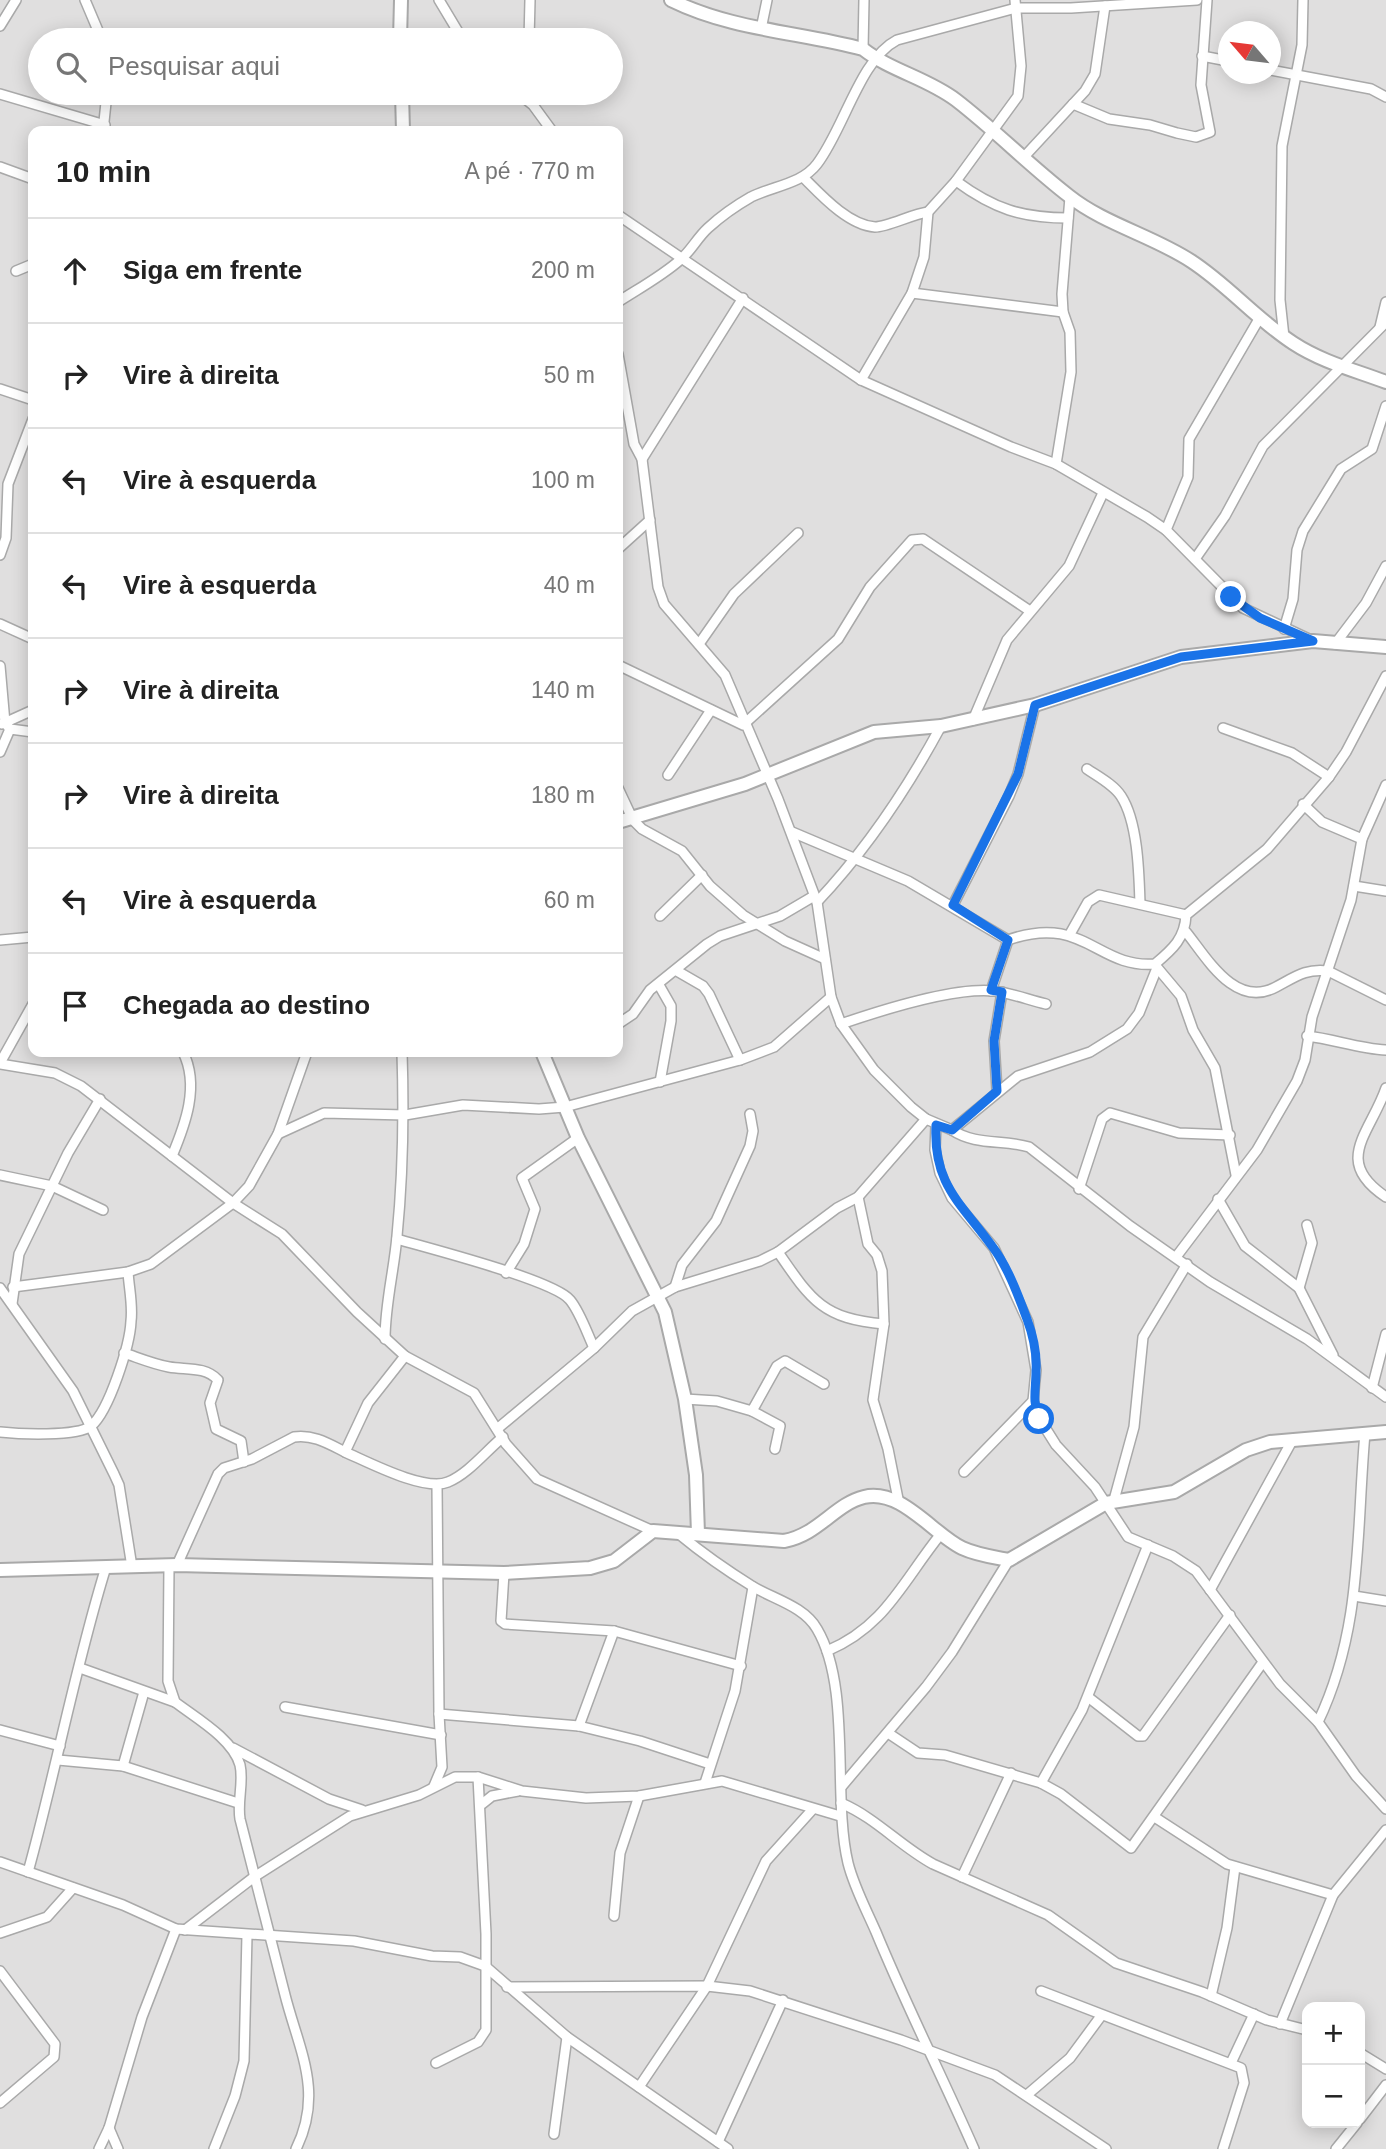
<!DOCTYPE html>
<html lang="pt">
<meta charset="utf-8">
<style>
:root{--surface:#fff;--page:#f2f2f2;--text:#222;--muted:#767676;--line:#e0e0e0}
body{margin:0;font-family:Arial,sans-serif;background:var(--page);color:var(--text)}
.controls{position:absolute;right:21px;bottom:21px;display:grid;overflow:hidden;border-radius:14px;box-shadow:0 4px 18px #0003}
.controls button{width:63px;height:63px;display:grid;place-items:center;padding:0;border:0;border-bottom:2px solid var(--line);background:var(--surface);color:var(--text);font:35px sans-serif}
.compass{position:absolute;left:1218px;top:21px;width:63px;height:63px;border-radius:50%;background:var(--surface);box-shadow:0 4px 18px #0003;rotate:298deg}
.stop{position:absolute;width:21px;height:21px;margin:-16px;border:5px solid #1a73e8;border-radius:50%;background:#fff}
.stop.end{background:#1a73e8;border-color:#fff;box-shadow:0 2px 7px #0008}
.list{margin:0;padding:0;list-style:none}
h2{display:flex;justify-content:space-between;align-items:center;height:91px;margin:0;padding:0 28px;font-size:30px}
h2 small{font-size:23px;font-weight:400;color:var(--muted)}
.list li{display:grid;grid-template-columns:46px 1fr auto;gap:21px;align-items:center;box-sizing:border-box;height:105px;padding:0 28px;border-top:2px solid var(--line)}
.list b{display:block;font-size:26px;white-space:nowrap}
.list em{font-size:23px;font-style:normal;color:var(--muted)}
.icon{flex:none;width:38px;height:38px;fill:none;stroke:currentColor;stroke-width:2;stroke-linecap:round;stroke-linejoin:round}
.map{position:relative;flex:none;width:1386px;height:2149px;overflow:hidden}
.search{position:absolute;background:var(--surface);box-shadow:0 4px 18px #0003;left:28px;top:28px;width:595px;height:77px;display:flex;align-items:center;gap:18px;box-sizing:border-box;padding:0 24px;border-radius:38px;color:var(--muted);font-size:26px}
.panel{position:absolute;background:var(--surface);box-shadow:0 4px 18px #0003;left:28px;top:126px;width:595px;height:931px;border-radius:14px}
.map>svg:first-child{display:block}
.residential{fill:#e0dfdf;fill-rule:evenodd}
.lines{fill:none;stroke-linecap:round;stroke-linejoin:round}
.minor-casing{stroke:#a9a9a9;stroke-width:12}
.tertiary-casing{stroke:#a9a9a9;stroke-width:16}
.minor{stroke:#fff;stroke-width:9}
.tertiary{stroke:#fff;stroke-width:12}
.route{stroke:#1a73e8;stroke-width:9}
</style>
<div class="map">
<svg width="1386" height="2149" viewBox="0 0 1386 2149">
<rect width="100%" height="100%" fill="#f2efe9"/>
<!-- residential -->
<path class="residential" d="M0 0H1386V2149H0ZM1228 32H1270V74H1228ZM40 40H611V93H40ZM33 131H618V1052H33ZM1307 2007H1360V2123H1307Z"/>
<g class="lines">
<!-- minor casing -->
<g class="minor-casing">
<g id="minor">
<path d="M85 0 102 40"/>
<path d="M439 0 463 40"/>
<path d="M0 26 16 0"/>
<path d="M761 29 767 0"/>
<path d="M529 40 530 0"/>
<path d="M863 49 864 0"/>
<path d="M1202 56 1228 61"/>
<path d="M1270 70 1371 89 1386 97"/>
<path d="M255 93H257"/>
<path d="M518 93 533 105 552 131"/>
<path d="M0 94 105 125"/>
<path d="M1073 104 1109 119 1150 125 1177 133 1196 137 1210 132 1201 85 1207 0"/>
<path d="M103 131 107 93"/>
<path d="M1023 158 1085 91 1095 74 1105 6"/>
<path d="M0 167 33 179"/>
<path d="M803 177C821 195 848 225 875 227 888 227 912 214 928 212"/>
<path d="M956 181C994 209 1022 218 1068 218"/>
<path d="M618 215 861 380 1011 447 1056 464 1147 517 1166 530 1243 608 1311 640"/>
<path d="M16 271 33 264"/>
<path d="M912 293 1063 312"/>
<path d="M618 302C638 289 662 276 680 260 691 251 697 238 708 228 720 217 737 205 751 197 773 186 802 184 817 164 844 129 860 59 897 40L1016 8H1071L1197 0"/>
<path d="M1380 327 1386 302"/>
<path d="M1284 337 1280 300 1282 146 1302 45 1303 0"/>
<path d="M618 354 634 444 642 459 658 587 664 604 725 675 778 799 817 902 831 997 841 1024 874 1070 911 1107 926 1119 952 1130 1018 1076 1090 1052 1127 1029 1139 1013 1157 968"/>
<path d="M861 380 912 293 924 257 928 212 956 181 1018 96 1021 66 1015 0"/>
<path d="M0 389 33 400"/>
<path d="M642 459 743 298"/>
<path d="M1056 464 1071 372 1070 332 1063 312 1062 294 1070 197"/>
<path d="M1166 530 1188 477 1189 439 1259 319"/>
<path d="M618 549 650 520"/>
<path d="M0 555 6 538 8 484 33 419"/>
<path d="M1195 559 1225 516 1263 446 1386 322"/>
<path d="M0 624 33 639"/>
<path d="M1284 629 1293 599 1297 550 1303 531 1341 469 1372 449 1386 406"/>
<path d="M699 644 734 594 798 533"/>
<path d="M1335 644 1366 603 1386 566"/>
<path d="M618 665 743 725 838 639 870 587 912 540 923 539 1030 611"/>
<path d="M0 666 5 723 10 729 33 732"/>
<path d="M973 720 1007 640 1069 566 1103 493"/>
<path d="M2 724 33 710"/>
<path d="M1223 728 1292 753 1329 777"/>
<path d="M0 752 10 729"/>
<path d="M1087 769C1099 777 1114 785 1121 796 1138 822 1139 873 1140 904"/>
<path d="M668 775 711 710"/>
<path d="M618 788 633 820 642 829 682 851 710 886 743 915 785 941 825 959"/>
<path d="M1303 804 1322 822 1362 839"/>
<path d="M792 832 908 881 1008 940C1084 913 1097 969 1155 964 1173 949 1185 938 1186 915L1267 849 1329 777 1346 752 1386 676"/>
<path d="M1354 886 1386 891"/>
<path d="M817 902C866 850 907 789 941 726"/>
<path d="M953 905 1009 796 1018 774 1035 705"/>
<path d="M660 916 702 875"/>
<path d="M1186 932C1207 958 1235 1009 1276 987 1295 977 1306 968 1328 971L1386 1000"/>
<path d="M1070 934 1088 902 1099 895 1186 915"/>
<path d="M0 940 33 937"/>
<path d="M1155 965 1181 996 1193 1030 1215 1068 1236 1175"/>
<path d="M677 971 703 986 709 994 740 1060"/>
<path d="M659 985 671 1006V1021L660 1082"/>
<path d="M991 991 1008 940"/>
<path d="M618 1024 633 1014 650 990 707 944 720 936 780 916 814 896"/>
<path d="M841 1024C879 1011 955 987 994 991 1011 993 1029 1000 1046 1004"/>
<path d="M1307 1036C1334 1039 1359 1049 1386 1050"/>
<path d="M0 1063 33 1004"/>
<path d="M0 1064 55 1073 81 1086 233 1203 282 1234 357 1312 405 1356 474 1393 506 1444 537 1479 653 1531"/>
<path d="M1386 1088C1370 1134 1332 1161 1386 1197"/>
<path d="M997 1091 994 1041 1002 992"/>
<path d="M936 1125 935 1150 940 1173 952 1198 994 1248 1028 1322 1036 1370 1033 1401 1039 1418 1056 1445 1095 1487 1128 1537 1173 1556 1196 1571 1280 1684 1318 1722 1356 1776 1386 1809"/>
<path d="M952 1130C976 1146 1003 1139 1029 1147L1130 1226 1210 1282 1307 1339 1386 1397"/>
<path d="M278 1134 324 1113 405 1115 463 1105 539 1109 565 1107 740 1060 774 1047 831 997"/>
<path d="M172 1156C185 1125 200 1086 183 1052"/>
<path d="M0 1175 52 1186 103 1210"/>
<path d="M1079 1189 1102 1119 1110 1113 1179 1133 1230 1135"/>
<path d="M858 1197 868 1244 877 1255 882 1271 884 1324 873 1400 888 1449 899 1504"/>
<path d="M1218 1199 1245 1246 1299 1288 1333 1355"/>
<path d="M397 1239C427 1248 554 1280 570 1300 580 1312 587 1333 594 1348"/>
<path d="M778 1252C811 1300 823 1319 884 1324"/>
<path d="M1176 1257 1257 1150 1297 1081 1305 1060 1312 1017 1351 900 1362 839 1386 785"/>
<path d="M506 1273 524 1244 535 1209 522 1178 578 1138"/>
<path d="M13 1287 128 1272 151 1264 233 1203 249 1186 278 1134 307 1052"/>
<path d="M675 1287 682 1265 716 1221 750 1146 753 1131 750 1114"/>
<path d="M0 1288 73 1391 114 1474 119 1485 132 1567"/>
<path d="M1299 1288 1312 1243 1307 1225"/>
<path d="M12 1304 19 1254 68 1153 100 1099"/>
<path d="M385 1339C385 1304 394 1271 397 1236 403 1175 404 1114 402 1052"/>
<path d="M124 1353C139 1358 153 1364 169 1367 186 1370 205 1366 218 1380L210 1403 216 1429 241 1441 244 1462"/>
<path d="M1372 1388 1386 1334"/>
<path d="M685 1399 717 1401 752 1411 777 1366 785 1361 824 1384"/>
<path d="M752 1411 780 1426 775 1449"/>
<path d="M497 1429 594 1348 632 1311 675 1287 760 1261 778 1252 837 1208 858 1197 926 1119"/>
<path d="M0 1432C18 1434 77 1437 91 1426 109 1411 130 1345 131 1321 133 1305 129 1288 128 1272"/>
<path d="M345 1452 368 1403 405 1356"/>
<path d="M964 1472 1033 1401"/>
<path d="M1114 1500 1134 1427 1143 1337 1187 1264"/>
<path d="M679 1534C702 1553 726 1570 752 1586 773 1599 804 1606 817 1629 852 1688 832 1796 848 1863 854 1887 866 1909 876 1932 906 2005 942 2076 974 2149"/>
<path d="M177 1565 218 1474 224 1468 252 1459 294 1437C313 1434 329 1444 345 1452 368 1462 425 1492 448 1482 468 1474 486 1451 503 1437"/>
<path d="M169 1566 168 1681 175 1702C196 1718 233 1739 240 1765 244 1782 237 1801 240 1819 255 1878 270 1936 285 1995 299 2050 324 2092 296 2149"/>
<path d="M504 1573 501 1621 505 1624 614 1631 741 1666"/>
<path d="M1210 1590 1293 1439"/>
<path d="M1354 1596 1386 1601"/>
<path d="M827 1651C885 1627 903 1581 940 1535"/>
<path d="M80 1668 175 1702"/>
<path d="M1088 1697 1138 1736H1143L1230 1615"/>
<path d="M285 1707 441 1735"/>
<path d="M439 1714 579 1726 640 1741 710 1764"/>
<path d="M1318 1722C1363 1628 1356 1534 1365 1433"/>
<path d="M579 1726 614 1631"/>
<path d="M0 1730 60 1746"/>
<path d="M888 1733 918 1753 945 1755 1041 1783 1061 1794 1131 1848 1263 1662"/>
<path d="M233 1748 329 1799 362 1810"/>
<path d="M58 1760 123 1766 238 1803"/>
<path d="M123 1766 144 1692"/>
<path d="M705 1783 735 1691 753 1587"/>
<path d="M1041 1783 1082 1710 1148 1545"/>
<path d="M434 1786 442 1767 439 1714 437 1485"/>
<path d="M842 1786 926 1687 952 1652 1009 1560"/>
<path d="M841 1803C876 1818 900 1846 933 1864L1048 1915 1116 1963 1202 1992 1267 2020 1307 2030"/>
<path d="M482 1804 492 1796 518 1791"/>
<path d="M1156 1818 1227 1864 1333 1895"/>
<path d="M0 1862 123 1905 176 1929 354 1941 432 1956 460 1957 485 1966 567 2037 728 2149"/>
<path d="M28 1872C56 1771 75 1667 106 1567"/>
<path d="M962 1877 1011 1773"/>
<path d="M614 1916 620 1853 639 1796"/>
<path d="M185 1930 254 1877 350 1816 419 1795 455 1777H478L522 1791 586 1798 639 1796 722 1781 840 1816"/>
<path d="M0 1933 47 1917 73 1888"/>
<path d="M0 1971 55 2044 54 2057 0 2103"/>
<path d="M507 1987 707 1986 750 1991 901 2040 995 2075 1106 2149"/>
<path d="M1041 1991 1241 2068 1244 2083 1223 2149"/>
<path d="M1211 1996 1227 1928 1235 1867"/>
<path d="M1280 2024 1333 1895 1386 1830"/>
<path d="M1360 2053 1386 2069"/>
<path d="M436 2063 478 2042 486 2030V1934L478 1777"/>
<path d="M1231 2063 1254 2014"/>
<path d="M639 2087 707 1986 766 1861 812 1810"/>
<path d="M1028 2094 1070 2058 1101 2016"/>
<path d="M1360 2119 1386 2085"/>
<path d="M109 2128 118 2149"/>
<path d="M554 2134 567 2037"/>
<path d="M718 2142 783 2000"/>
<path d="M99 2149 109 2128 142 2017 176 1929"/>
<path d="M214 2149 235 2096 244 2061 247 1935"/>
<path d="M1336 2149 1357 2123"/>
</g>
</g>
<!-- tertiary casing -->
<g class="tertiary-casing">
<g id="tertiary">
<path d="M671 0C732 30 799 32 863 49 891 71 927 78 956 100 995 130 1030 166 1069 196 1104 224 1153 236 1191 261 1228 285 1256 319 1293 343 1322 362 1354 370 1386 382"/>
<path d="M400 40 401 0"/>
<path d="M402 93 403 131"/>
<path d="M618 822 745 784 874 732 941 726 1035 705 1181 657 1313 641 1386 647"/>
<path d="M542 1052 578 1138 665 1312 685 1399 696 1475 698 1534"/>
<path d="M0 1570 177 1565 504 1573 590 1568 614 1561 653 1531 784 1541C818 1535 835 1504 864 1497 901 1488 933 1534 962 1548 977 1555 993 1557 1009 1560L1106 1503 1174 1492 1246 1450 1270 1442 1386 1432"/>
</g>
</g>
<!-- minor -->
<use href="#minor" class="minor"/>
<!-- tertiary -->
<use href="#tertiary" class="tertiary"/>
</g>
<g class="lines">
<!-- route -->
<path class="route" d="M1039 1419C1032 1401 1036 1389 1036 1371 1037 1354 1033 1335 1027 1319 1018 1295 1008 1267 992 1246 960 1202 933 1184 936 1125L952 1130 997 1091 994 1041 1002 992 991 990 1008 940 953 905 1018 774 1035 705 1181 657 1313 641 1260 618 1231 597"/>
</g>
</svg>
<div class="controls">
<button>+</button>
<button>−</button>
</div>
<svg class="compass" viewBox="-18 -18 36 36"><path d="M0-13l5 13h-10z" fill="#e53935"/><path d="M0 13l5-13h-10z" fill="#767676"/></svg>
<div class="stop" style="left:1039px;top:1419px"></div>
<div class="stop end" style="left:1231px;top:597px"></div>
<div class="search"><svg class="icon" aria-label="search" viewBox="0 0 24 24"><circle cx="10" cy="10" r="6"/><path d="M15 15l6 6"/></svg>Pesquisar aqui</div>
<section class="panel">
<h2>10 min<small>A pé · 770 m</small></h2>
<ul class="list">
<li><svg class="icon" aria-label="ahead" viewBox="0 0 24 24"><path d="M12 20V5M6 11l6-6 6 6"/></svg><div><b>Siga em frente</b></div><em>200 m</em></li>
<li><svg class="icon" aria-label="right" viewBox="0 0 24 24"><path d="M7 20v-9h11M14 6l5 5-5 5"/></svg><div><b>Vire à direita</b></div><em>50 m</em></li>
<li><svg class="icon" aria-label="left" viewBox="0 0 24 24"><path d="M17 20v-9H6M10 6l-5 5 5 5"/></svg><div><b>Vire à esquerda</b></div><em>100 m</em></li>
<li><svg class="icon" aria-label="left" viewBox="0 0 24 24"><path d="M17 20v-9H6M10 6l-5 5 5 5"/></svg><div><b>Vire à esquerda</b></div><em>40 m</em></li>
<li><svg class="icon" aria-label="right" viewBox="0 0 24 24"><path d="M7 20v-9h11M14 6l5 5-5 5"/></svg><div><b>Vire à direita</b></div><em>140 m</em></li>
<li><svg class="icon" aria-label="right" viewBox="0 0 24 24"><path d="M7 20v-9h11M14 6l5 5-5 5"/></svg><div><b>Vire à direita</b></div><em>180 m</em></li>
<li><svg class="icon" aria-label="left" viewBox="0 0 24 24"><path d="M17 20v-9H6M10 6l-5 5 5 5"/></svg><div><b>Vire à esquerda</b></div><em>60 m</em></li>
<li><svg class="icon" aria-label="arrive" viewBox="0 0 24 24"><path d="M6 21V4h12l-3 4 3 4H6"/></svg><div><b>Chegada ao destino</b></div></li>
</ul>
</section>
</div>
